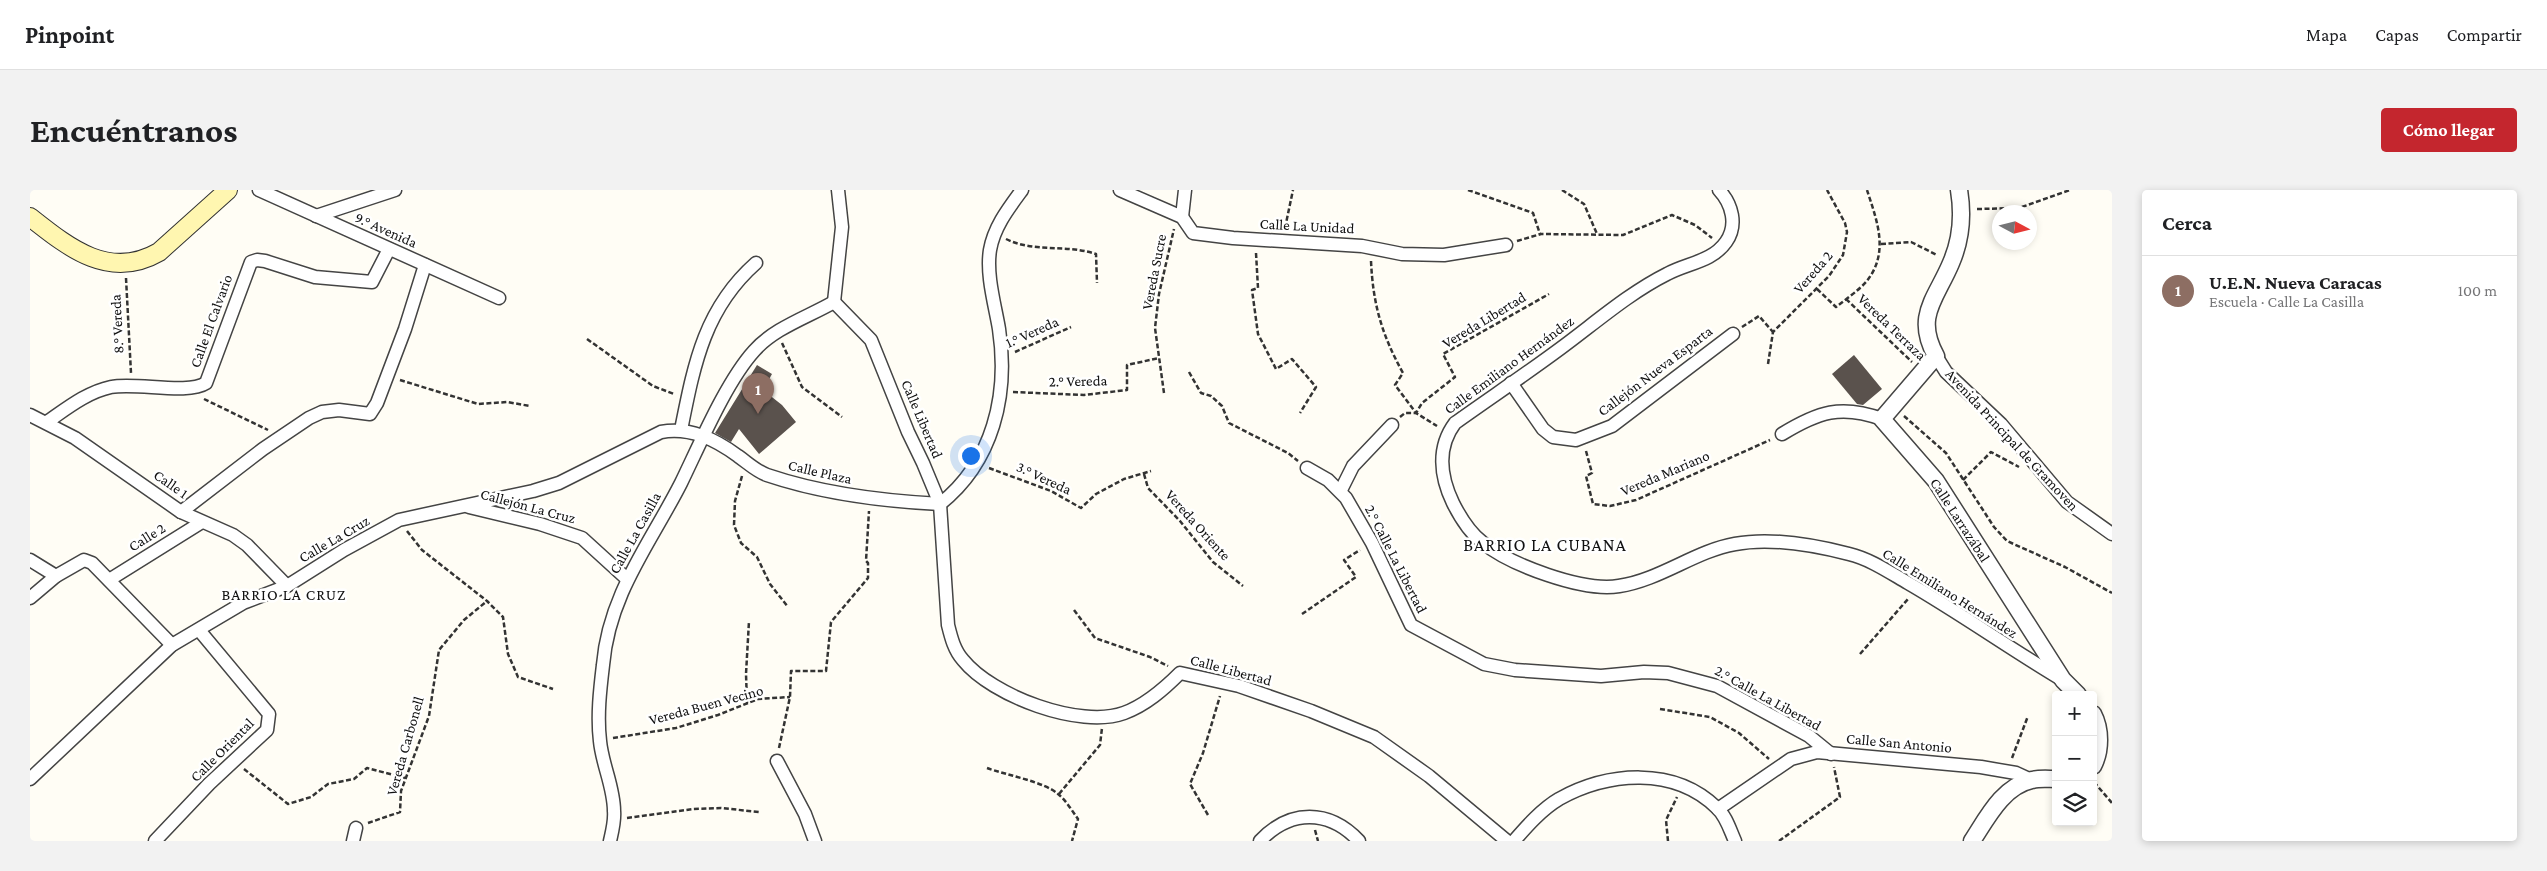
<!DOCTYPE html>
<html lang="es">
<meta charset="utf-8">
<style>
:root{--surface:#fff;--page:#f2f2f2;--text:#202124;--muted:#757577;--line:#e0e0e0;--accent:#c4262e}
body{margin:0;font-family:"Crimson Pro",serif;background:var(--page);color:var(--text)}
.controls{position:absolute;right:15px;bottom:15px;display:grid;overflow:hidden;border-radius:5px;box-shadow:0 2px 8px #0003}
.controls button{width:45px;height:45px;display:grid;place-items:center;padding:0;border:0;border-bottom:1px solid var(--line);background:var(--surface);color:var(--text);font:25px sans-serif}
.compass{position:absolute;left:1962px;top:15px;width:45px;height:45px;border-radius:50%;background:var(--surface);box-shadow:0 2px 8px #0003;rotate:97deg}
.you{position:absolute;left:940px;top:265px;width:18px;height:18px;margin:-12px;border:4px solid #fff;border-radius:50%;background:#1a73e8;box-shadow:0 0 0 8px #1a73e833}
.badge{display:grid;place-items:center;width:32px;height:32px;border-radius:50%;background:var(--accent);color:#fff;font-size:16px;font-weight:700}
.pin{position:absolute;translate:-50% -41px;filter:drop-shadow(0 1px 2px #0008)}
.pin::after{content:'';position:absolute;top:26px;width:18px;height:15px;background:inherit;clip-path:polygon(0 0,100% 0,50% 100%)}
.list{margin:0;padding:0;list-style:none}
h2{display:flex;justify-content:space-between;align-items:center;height:65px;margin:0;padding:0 20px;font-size:21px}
h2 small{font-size:16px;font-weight:400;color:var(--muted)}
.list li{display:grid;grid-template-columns:32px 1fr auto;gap:15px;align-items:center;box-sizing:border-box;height:70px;padding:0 20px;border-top:1px solid var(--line)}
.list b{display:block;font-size:19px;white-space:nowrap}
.list p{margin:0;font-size:16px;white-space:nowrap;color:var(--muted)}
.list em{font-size:16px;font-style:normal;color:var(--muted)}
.icon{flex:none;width:28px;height:28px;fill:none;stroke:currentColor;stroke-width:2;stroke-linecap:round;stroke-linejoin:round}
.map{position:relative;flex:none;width:2082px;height:651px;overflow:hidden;border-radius:5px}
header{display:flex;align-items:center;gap:30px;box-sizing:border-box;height:70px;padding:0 25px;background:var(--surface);border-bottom:1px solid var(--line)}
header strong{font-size:24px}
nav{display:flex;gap:28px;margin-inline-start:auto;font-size:18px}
.intro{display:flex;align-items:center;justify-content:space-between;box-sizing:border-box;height:120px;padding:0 30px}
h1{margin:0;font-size:35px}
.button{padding:12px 22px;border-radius:5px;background:var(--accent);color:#fff;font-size:18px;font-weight:700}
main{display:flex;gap:30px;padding:0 30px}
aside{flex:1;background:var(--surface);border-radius:5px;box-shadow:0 2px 8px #0003}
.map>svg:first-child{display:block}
.building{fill:#5a524d}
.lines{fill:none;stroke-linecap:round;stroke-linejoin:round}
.minor-casing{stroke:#444;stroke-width:15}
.tertiary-casing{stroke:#444;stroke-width:19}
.secondary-casing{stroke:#333;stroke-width:20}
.path{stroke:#333;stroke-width:2.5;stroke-dasharray:5 2.5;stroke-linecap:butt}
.minor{stroke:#fff;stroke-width:12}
.tertiary{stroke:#fff;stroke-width:16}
.secondary{stroke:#fff6b0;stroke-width:18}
.labels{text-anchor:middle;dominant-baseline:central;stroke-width:5;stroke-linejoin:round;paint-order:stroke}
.street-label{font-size:15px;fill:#111;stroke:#fff}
.neighbourhood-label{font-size:16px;letter-spacing:1px;fill:#111;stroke:#fff}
.quarter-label{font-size:18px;letter-spacing:1px;fill:#111;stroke:#fff}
</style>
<header>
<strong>Pinpoint</strong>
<nav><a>Mapa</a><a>Capas</a><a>Compartir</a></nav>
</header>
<div class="intro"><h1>Encuéntranos</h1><a class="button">Cómo llegar</a></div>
<main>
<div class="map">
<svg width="2082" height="651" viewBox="0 0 2082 651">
<rect width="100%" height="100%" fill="#fffdf5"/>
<!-- building -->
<g class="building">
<path d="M1824 165 1852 199 1833 215 1827 214 1802 184Z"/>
<path d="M727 175 742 184 733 200 752 215 766 232 729 264 709 239 701 252 685 243Z"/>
</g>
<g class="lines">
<!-- minor casing -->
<g class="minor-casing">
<g id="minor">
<path d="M229 0 469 108"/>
<path d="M1090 0 1152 27 1163 43 1203 48 1332 56 1372 64 1414 65 1476 55"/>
<path d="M1689 0C1702 14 1708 35 1696 52 1682 72 1657 73 1637 84 1599 103 1565 133 1531 158 1496 184 1460 208 1425 233 1407 257 1410 286 1423 313 1430 327 1439 342 1452 352 1480 375 1553 402 1589 396 1630 390 1665 361 1705 354 1741 347 1784 355 1819 364 1840 369 1859 382 1878 393 1930 423 1979 458 2031 489"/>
<path d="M286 26 365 0"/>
<path d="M1152 27 1155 0"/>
<path d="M804 112 841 150 878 242 893 273 910 314 918 435C921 447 924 460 933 470 962 506 1050 539 1094 523 1116 515 1134 499 1150 483L1209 496 1281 521 1344 547 1399 586 1477 651"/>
<path d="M804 112 812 37 808 0"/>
<path d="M1906 166 1916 182 1971 234 2037 312 2082 344"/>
<path d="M1481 193 1513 239 1523 247 1546 250 1582 236 1703 144"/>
<path d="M0 225 45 248 151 322 203 345 217 355 257 396"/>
<path d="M17 232C36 219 57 202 81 197 106 192 158 205 176 193L221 72 227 70 235 71 285 87 342 92 359 59"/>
<path d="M651 240C664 175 674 119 726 73"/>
<path d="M1752 244C1788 222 1811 214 1852 229"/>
<path d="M1277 278 1298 290 1316 308 1342 353 1381 435 1454 474 1485 480 1571 486 1614 482 1638 483 1687 496 1779 546 1801 564"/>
<path d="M1311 300 1323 276 1362 235"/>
<path d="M910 314C963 272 979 205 969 139 965 115 956 85 960 60 964 37 978 19 992 0"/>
<path d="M439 317 510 334 552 348 597 389"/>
<path d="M151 322 233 259 279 228 292 222 309 220 340 224 347 213 375 139 395 75"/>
<path d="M0 370 26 386"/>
<path d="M79 390 172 332"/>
<path d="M0 408 26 386 54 370 62 373 142 455"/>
<path d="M747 571 775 624 785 651"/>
<path d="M0 589 142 455 213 413 257 396 314 360 369 330 503 301 529 293 631 242C660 237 685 249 708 266 718 273 726 281 737 285 793 304 851 311 910 314"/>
<path d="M1688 619 1761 569 1787 562 1951 577 1986 583 2001 590"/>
<path d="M125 651 179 594 237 540 239 524 169 440"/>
<path d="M323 651 326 638"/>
<path d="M580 651C582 642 585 631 584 621 584 597 572 574 570 551 567 526 570 500 573 475 579 404 620 354 651 293 670 254 696 192 724 161 744 138 778 127 804 112"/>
<path d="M1230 651C1260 619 1299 619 1329 651"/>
<path d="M1484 651C1497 636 1512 619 1529 609 1578 582 1644 576 1687 618 1696 626 1700 640 1705 651"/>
</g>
</g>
<!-- tertiary casing -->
<g class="tertiary-casing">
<g id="tertiary">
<path d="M1929 0C1933 24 1931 50 1921 73 1906 109 1884 126 1906 166L1852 229 1906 291 2033 490 2048 505"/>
<path d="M2063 524C2071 539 2071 561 2063 576"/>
<path d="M1942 651C1957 628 1973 596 2002 590 2009 588 2018 589 2026 589"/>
</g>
</g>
<!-- secondary casing -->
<g class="secondary-casing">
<path id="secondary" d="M0 27C38 57 79 91 129 62L198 0"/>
</g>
<!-- path -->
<g class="path">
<path d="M1438 0 1503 23 1510 44"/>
<path d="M1532 0 1554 14 1567 44"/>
<path d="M1947 19 1989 18 2040 0"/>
<path d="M1255 38 1263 0"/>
<path d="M976 49C1004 63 1036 54 1066 64L1067 93"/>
<path d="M1487 51 1511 44 1593 45 1642 25 1665 35 1682 48"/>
<path d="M1851 54 1881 52 1907 65"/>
<path d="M1226 63 1228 98 1222 100 1228 144 1246 179 1262 169 1286 197 1270 223"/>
<path d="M1341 71C1343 115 1352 145 1373 183L1365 195 1386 223 1392 213 1425 187 1413 164 1519 104"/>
<path d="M96 88 101 183"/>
<path d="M1787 99 1806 117C1816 109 1828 101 1836 92 1860 63 1847 31 1837 0"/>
<path d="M1816 109 1882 172"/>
<path d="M1712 137 1729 126 1743 142"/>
<path d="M557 149 623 196 644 204"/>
<path d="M752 153 772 197 812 227"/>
<path d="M985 162 1041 137"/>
<path d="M1738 174 1743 142 1799 86 1813 65 1817 42 1815 33 1797 0"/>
<path d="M1159 182 1171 203 1181 206 1192 216 1199 233 1258 263 1268 271"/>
<path d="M370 190 448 214 477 212 500 216"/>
<path d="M983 202 1054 205 1097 200V175L1129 168"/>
<path d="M1134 203 1125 138 1129 104 1144 39"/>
<path d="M174 209 238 240"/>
<path d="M1874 226 1916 263 1964 337 1977 351 2035 377 2082 403"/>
<path d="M1370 227 1375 223H1386L1407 236"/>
<path d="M1556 261 1562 283 1556 286 1563 314 1580 316 1606 310 1740 250"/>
<path d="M959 278 1021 301 1051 318 1066 304 1094 289 1121 281"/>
<path d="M1114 284 1118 298 1150 331 1183 372 1213 396"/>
<path d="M712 286 705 311 704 335 711 353 727 367 740 394 758 417"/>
<path d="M1933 290 1961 262 1989 277"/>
<path d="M377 341 392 360 457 411 473 427 478 464 488 487 523 499"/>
<path d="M1044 420 1065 448 1120 467 1138 476"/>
<path d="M1272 424 1326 387 1314 370 1330 360"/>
<path d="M1830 464 1878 409"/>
<path d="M717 513 716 484 719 431"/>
<path d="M1630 519 1680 527 1709 543 1739 569"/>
<path d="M583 548 646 538 688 525 728 509 760 507"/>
<path d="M749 558 760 507 761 481H796L801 432 838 388V373L836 371 839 321"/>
<path d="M1982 568 1998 526"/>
<path d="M957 578C976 585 1015 592 1028 604 1036 610 1042 621 1048 629L1042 651"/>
<path d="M214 579 258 614 281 607 298 594 324 589 337 578 375 588"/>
<path d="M2064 592 2082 613"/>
<path d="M1029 604 1070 555 1072 538"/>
<path d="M1178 625 1160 594 1173 563 1190 506"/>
<path d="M597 628 663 619 691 618 729 622"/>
<path d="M338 633 370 622 371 601 399 526 409 460 434 430 457 411"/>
<path d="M1285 640 1288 651"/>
<path d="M1638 651 1636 630 1647 607"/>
<path d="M1749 651 1810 607 1804 577"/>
</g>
<!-- minor -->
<use href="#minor" class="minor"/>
<!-- tertiary -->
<use href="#tertiary" class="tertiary"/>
<!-- secondary -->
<use href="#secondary" class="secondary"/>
</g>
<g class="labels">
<!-- street labels -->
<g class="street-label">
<text transform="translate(1277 36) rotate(3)">Calle La Unidad</text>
<text transform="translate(356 40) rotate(24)">9.° Avenida</text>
<text transform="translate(1124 82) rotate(-79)">Vereda Sucre</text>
<text transform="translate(1783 82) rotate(-49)">Vereda 2</text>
<text transform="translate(1454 130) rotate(-31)">Vereda Libertad</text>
<text transform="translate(181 131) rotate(-70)">Calle El Calvario</text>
<text transform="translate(87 134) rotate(-93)">8.° Vereda</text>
<text transform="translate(1862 137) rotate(44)">Vereda Terraza</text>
<text transform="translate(1002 142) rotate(-24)">1.° Vereda</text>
<text transform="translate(1479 175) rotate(-36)">Calle Emiliano Hernández</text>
<text transform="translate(1625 181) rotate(-37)">Callejón Nueva Esparta</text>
<text transform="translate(1048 191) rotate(-1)">2.° Vereda</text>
<text transform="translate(892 229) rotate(67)">Calle Libertad</text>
<text transform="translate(1982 250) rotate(47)">Avenida Principal de Gramoven</text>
<text transform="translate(790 282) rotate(13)">Calle Plaza</text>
<text transform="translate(1635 283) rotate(-23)">Vereda Mariano</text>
<text transform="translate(1014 288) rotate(25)">3.° Vereda</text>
<text transform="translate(141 294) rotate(35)">Calle 1</text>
<text transform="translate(498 316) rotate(15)">Callejón La Cruz</text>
<text transform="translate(1930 330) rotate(57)">Calle Larrazábal</text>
<text transform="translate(1168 335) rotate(48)">Vereda Oriente</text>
<text transform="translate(605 343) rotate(-61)">Calle La Casilla</text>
<text transform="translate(117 347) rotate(-32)">Calle 2</text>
<text transform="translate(304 349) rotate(-30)">Calle La Cruz</text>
<text transform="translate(1366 369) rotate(63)">2.° Calle La Libertad</text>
<text transform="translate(1920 403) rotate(32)">Calle Emiliano Hernández</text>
<text transform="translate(1201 480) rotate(15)">Calle Libertad</text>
<text transform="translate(1738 508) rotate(29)">2.° Calle La Libertad</text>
<text transform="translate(676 515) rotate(-15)">Vereda Buen Vecino</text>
<text transform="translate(1869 553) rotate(5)">Calle San Antonio</text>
<text transform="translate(375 556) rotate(-74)">Vereda Carbonell</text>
<text transform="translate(192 560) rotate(-45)">Calle Oriental</text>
</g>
<!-- neighbourhood labels -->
<g class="neighbourhood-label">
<text x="254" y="404">BARRIO LA CRUZ</text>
</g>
<!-- quarter labels -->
<g class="quarter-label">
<text x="1515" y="355">BARRIO LA CUBANA</text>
</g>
</g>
</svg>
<div class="controls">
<button>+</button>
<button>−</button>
<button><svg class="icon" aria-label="layers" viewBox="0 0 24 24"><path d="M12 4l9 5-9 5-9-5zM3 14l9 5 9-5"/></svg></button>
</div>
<svg class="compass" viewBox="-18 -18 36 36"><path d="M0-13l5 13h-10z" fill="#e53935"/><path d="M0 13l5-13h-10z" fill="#757577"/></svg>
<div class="you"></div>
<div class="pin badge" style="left:728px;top:224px;background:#8d6e63">1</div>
</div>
<aside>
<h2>Cerca<small></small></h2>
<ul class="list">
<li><span class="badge" style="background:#8d6e63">1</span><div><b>U.E.N. Nueva Caracas</b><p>Escuela · Calle La Casilla</p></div><em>100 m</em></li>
</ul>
</aside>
</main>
